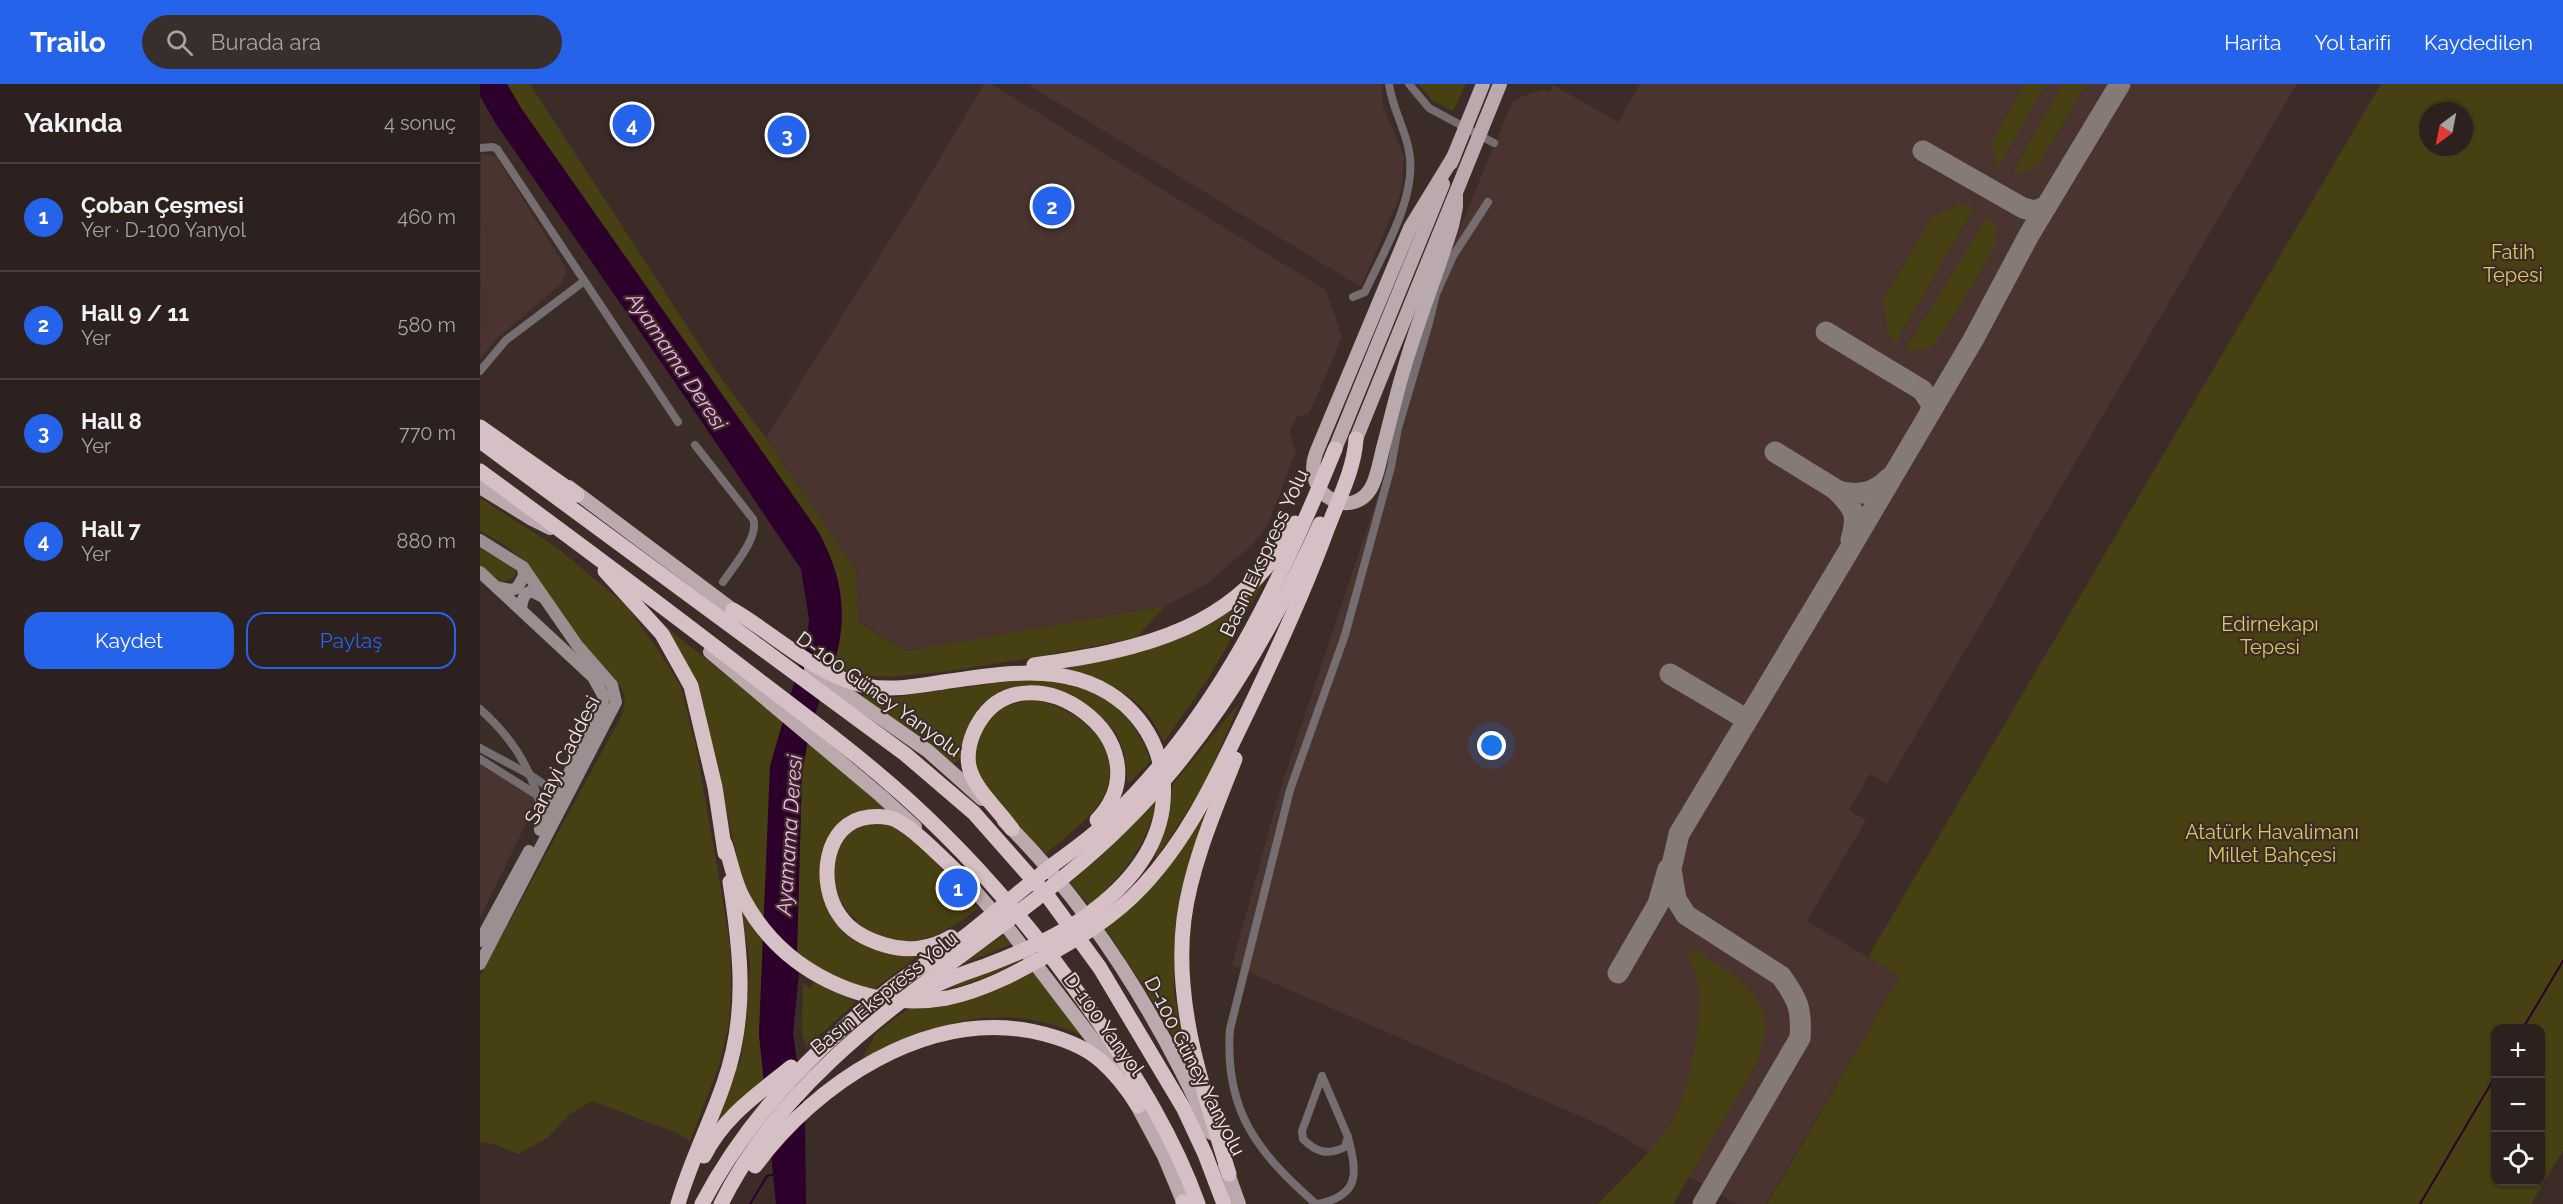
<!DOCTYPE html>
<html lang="tr">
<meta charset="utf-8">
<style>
:root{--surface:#2c211e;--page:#382e2b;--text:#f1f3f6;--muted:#a6a3a4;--line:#483e3c;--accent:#2563eb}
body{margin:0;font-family:Raleway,sans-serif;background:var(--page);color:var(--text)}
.controls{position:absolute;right:18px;bottom:18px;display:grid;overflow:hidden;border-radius:12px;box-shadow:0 2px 4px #0004}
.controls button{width:54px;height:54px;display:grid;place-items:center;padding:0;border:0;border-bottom:2px solid var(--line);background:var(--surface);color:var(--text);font:30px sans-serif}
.compass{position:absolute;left:1939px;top:18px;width:54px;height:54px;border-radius:50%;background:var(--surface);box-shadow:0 2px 4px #0004;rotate:212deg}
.you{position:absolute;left:1012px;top:662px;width:21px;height:21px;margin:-15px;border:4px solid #fff;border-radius:50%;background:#1a73e8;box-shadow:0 0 0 9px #1a73e833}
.badge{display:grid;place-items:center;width:39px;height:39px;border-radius:50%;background:var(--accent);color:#fff;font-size:20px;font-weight:700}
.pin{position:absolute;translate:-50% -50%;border:3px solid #fff;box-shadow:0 2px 6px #0006}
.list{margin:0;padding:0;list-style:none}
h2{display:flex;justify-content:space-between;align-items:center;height:78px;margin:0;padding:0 24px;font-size:26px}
h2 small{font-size:20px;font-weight:400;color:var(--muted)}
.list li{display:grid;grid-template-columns:39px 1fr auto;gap:18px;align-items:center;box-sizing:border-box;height:108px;padding:0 24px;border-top:2px solid var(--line)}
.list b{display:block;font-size:22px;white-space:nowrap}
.list p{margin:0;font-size:20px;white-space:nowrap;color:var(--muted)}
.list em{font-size:20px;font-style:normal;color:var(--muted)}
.actions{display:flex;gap:12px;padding:18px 24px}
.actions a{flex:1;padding:14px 0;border:2px solid var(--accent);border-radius:18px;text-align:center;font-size:21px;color:var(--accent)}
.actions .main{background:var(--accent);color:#fff}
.icon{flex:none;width:33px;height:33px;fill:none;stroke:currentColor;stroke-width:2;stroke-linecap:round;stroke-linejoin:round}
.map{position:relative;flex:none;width:2083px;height:1120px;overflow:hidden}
header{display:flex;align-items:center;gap:36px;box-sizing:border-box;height:84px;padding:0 30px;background:var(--accent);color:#fff}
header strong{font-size:28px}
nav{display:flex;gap:33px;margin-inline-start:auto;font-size:21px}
.search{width:420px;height:54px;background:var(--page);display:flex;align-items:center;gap:15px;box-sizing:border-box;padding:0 21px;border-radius:33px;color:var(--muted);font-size:22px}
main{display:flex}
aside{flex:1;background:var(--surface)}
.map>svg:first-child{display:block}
.built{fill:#49342f}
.green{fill:#474012;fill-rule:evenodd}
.water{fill:#2c002a}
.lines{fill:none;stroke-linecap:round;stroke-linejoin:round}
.stream{stroke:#2c002a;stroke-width:2}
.taxiway{stroke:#867a76;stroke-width:21}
.street{stroke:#756d6f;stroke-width:8}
.secondary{stroke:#9c8f92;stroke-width:12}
.primary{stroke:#baa9ad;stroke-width:14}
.highway{stroke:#d5c1c5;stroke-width:15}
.labels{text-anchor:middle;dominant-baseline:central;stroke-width:4.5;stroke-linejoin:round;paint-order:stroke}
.park-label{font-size:20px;fill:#d9c95e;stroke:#3b2c28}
.street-label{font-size:20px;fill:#f3e9e6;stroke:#3b2c28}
.water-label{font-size:21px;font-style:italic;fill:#feaff6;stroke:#3b2c28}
</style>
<header>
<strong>Trailo</strong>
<div class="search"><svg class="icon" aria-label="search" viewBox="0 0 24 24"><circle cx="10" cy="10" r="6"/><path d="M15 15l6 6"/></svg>Burada ara</div>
<nav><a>Harita</a><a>Yol tarifi</a><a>Kaydedilen</a></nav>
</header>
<main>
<aside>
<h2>Yakında<small>4 sonuç</small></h2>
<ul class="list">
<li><span class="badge">1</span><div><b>Çoban Çeşmesi</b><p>Yer · D-100 Yanyol</p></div><em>460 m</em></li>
<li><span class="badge">2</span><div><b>Hall 9 / 11</b><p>Yer</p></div><em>580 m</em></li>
<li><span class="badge">3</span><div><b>Hall 8</b><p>Yer</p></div><em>770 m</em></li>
<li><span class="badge">4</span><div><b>Hall 7</b><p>Yer</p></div><em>880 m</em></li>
</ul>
<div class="actions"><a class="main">Kaydet</a><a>Paylaş</a></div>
</aside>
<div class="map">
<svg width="2083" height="1120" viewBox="0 0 2083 1120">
<rect width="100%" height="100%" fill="#3b2c28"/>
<!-- built -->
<g class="built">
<path d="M504 0H511L846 206 862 253 829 330 818 332 809 348 816 367 788 440 773 460 728 499 685 522 426 567 378 537 376 487 286 354 436 114Z"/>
<path d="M547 0H901L903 22 924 72 921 109 881 203Z"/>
<path d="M1160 0H1817L1407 700 1390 690 1369 726 1386 736 1327 837 1420 892 1286 1120H1257L1127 1044 752 881 801 703 907 384 912 351 951 214 1030 23 1035 16 1046 11 1064 6 1069 8 1073 1 1138 38Z"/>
<path d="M1 69 16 72 87 186 81 200 16 255 0 275Z"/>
<path d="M0 679 60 711 0 834Z"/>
</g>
<!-- green -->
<g class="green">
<path d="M27 0H50L236 287 286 354 376 487 378 538 426 567 685 522 656 554 556 573 463 588 410 593 382 591 361 586 354 581C366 531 363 493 338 447L41 24Z"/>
<path d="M938 0H986L973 27 953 17Z"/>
<path d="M1545 0H1566L1518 83 1515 77V66L1510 61Z"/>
<path d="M1583 0H1606L1558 82 1548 88H1535L1534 86Z"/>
<path d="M1901 0H2083V1067L2051 1120H1287L1420 892 1388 873ZM1948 27H1984V63H1948ZM2060 944V1098H2016V944Z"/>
<path d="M1480 121H1488L1493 125 1415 259C1402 248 1411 232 1402 218L1452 133Z"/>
<path d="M1508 132C1515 139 1518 148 1515 158 1512 171 1465 249 1455 258 1446 267 1437 267 1425 266Z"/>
<path d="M0 414 76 463 147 522 179 567 201 603 216 663 242 811 250 862 251 904 249 940 239 982 210 1057 195 1048 112 1017 90 1030 67 1054 38 1070 14 1060 0 1058V892L142 631 145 615 141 603C125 582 106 564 90 543 59 499 52 472 0 447Z"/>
<path d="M0 461 27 478 36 487 34 494 22 498 0 483Z"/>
<path d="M791 486 728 595 684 658C680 649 675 641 670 633 651 607 613 591 584 585L692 557 719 544Z"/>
<path d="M181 539 303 637 290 682 284 836 264 805 218 600 201 569Z"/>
<path d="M545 595C607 598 649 616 671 677L649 699 647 696C648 647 619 622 575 610 565 608 553 602 544 602 505 602 482 641 481 674L473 680 384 614V609L415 613Z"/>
<path d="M552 615C598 623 650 664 622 715 610 736 584 753 566 770 537 740 477 695 499 648 503 640 510 632 515 625Z"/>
<path d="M760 618 723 704 677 773 675 772 688 736 693 700Z"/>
<path d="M328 656 405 725 390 726 346 759 362 844 439 871 394 905C361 897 345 890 317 870L322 689Z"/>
<path d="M677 714C667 764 644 788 610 822L590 799 621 772Z"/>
<path d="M729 723 695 869 694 908 708 981 681 930 625 844 682 792Z"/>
<path d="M408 736 430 751 498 825C452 857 429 871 375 839L377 836C351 818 346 775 366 752 368 749 372 743 375 741 383 737 399 738 408 736Z"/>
<path d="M261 825 283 853 279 950 284 994 234 1042 261 974 267 928 270 879Z"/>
<path d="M523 851 532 860 480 881Z"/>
<path d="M1212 864 1258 894 1273 910 1284 929 1286 945 1277 979 1193 1120H1118C1143 1094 1172 1068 1192 1038 1209 1012 1223 933 1219 903 1217 894 1213 885 1211 877L1207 875Z"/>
<path d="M540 872 543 876C515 889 489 903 458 906Z"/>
<path d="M552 886 605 953C523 915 457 937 381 977L396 949 428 925 448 922Z"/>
<path d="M334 898 376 918 326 963 322 949 323 899 330 904Z"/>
</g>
<!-- water -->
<path class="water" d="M0 0H27L41 24 338 447C357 482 366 514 360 554 358 566 356 578 348 588L329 651 322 689 317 869 319 889 313 949 325 1036 326 1120H296L279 950 290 682 327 555 329 535 321 485 201 307 16 40 0 12Z"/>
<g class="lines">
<!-- stream -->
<g class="stream">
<path d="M2043 944 2083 877"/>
<path d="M270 1120 287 1092 296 1090"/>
<path d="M1940 1120 2016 991"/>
</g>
<!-- taxiway -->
<g class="taxiway">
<path d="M1443 67 1543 124 1554 127 1566 123"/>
<path d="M1346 248 1442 306 1451 319V326"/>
<path d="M1295 368 1368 413"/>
<path d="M1371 456C1378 431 1375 425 1357 407 1378 412 1394 410 1409 394"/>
<path d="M1190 590 1266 635"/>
<path d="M1138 889 1178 820 1188 785"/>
<path d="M1223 1120 1320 954C1322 924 1318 916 1301 892L1206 831 1196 815 1191 785 1199 750 1365 473 1493 256 1549 151 1640 0"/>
</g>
<!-- street -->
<g class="street">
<path d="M929 0 949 24 1014 59"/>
<path d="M0 64 13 63 17 65 198 338"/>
<path d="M873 213 885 208C903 168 938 112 929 67 925 44 912 24 909 0"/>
<path d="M0 287 26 256 103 198"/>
<path d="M215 361 273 435C280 452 253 483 243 498"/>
<path d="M0 625C27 649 47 676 57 711"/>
<path d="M0 664 52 692 78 710"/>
<path d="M0 675 57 711 66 734"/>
<path d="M842 992 868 1053"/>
<path d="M836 1120C778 1069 744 1027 750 945L810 706 865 551 911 383 918 344 949 239 956 210 973 172 1008 118"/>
<path d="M838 1120C881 1111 877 1089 868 1053L865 1063C847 1072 836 1068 823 1055L822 1047 842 992"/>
</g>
<!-- secondary -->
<g class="secondary">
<path d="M0 456 43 483 97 561 132 601 136 618 0 880"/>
<path d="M0 488 113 593 124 613 119 630 60 746"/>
<path d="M17 503 31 506 37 504 44 492 43 483"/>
<path d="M41 525C42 517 43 510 51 507L63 513"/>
<path d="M0 857 49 767"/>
</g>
<!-- primary -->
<g class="primary">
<path d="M974 72 930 144 836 369C820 413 876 439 893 400 898 389 900 376 903 364 910 338 916 311 924 285 938 236 957 190 972 142L976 123V109"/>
<path d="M971 79 1003 0"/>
<path d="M876 355 1020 0"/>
<path d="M855 365 963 100"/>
<path d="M0 403 52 435 70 444"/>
<path d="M89 403 261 532"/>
<path d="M230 568 400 711 435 743"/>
<path d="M331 585 448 667 502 715"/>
<path d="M524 737C613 825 680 936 731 1049"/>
<path d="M481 791 531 848 637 987"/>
<path d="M653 1014 684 1072 704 1120"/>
<path d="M745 1081 759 1120"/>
</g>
<!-- highway -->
<g class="highway">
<path d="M0 343 97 411"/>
<path d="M0 357 425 670 494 729 569 814 620 884 704 1025 725 1070 744 1120"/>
<path d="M0 387C90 453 180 520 268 588 335 639 402 688 462 748 521 806 571 869 618 937 658 995 694 1053 718 1120"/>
<path d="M125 487 182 550 211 602 235 703 245 769"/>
<path d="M253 526C296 551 336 592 386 602 412 607 438 602 463 598 525 589 594 576 645 621 668 642 680 666 683 696 688 751 656 794 614 826 586 849 539 869 505 882 485 889 465 895 447 906"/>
<path d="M554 581C661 566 762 545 815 439"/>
<path d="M532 745C519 726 497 708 490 686 485 670 491 651 499 638 547 559 691 657 617 736"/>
<path d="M245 760C251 778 254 798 263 814 302 888 385 928 467 914 502 907 536 889 566 872 602 852 634 833 662 803 710 752 738 689 768 627 797 567 825 506 848 443 859 414 874 386 876 355"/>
<path d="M471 853C451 865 427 868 405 861 388 856 370 847 360 832 337 801 343 738 389 733 398 732 407 732 416 736 438 747 468 781 488 798"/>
<path d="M224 1072C244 1032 278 1010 311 983"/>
<path d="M275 1082C336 999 445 927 551 947 575 952 602 960 621 977 636 990 648 1006 658 1022"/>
<path d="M749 1090C724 1008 693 922 704 835 711 781 735 726 755 675"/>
<path d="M703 1118 704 1120"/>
<path d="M198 1120C210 1078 230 1040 244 999 268 931 261 868 250 798"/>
<path d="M222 1120C266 1036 332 967 406 908 433 886 465 869 492 847 518 826 544 804 570 783 590 768 611 754 629 736 737 634 800 500 855 365"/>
<path d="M241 1120C317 966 478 884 603 777 711 685 782 569 840 440"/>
</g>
</g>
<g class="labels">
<!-- park labels -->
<g class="park-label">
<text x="2033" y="168">Fatih<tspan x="2033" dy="23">Tepesi</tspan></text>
<text x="1790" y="540">Edirnekapı<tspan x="1790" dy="23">Tepesi</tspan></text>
<text x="1792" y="748">Atatürk Havalimanı<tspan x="1792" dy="23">Millet Bahçesi</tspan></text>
</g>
<!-- street labels -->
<g class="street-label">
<text transform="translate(784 469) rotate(-65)">Basın Ekspress Yolu</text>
<text transform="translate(399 610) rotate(36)">D-100 Güney Yanyolu</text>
<text transform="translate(82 676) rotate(-63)">Sanayi Caddesi</text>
<text transform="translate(404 909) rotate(-39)">Basın Ekspress Yolu</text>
<text transform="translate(624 940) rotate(54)">D-100 Yanyol</text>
<text transform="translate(715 982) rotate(63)">D-100 Güney Yanyolu</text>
</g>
<!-- water labels -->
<g class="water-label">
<text transform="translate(197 277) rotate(56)">Ayamama Deresi</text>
<text transform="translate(309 751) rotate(-86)">Ayamama Deresi</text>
</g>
</g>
</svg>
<div class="controls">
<button>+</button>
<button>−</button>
<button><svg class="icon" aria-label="locate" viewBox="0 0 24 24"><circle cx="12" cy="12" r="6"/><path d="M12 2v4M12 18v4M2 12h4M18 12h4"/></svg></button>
</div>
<svg class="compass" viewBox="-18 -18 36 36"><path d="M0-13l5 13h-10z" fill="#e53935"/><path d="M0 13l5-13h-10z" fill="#a6a3a4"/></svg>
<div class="you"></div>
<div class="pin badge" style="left:478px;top:804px">1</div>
<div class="pin badge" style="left:572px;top:122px">2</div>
<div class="pin badge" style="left:307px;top:51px">3</div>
<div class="pin badge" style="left:152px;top:40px">4</div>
</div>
</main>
